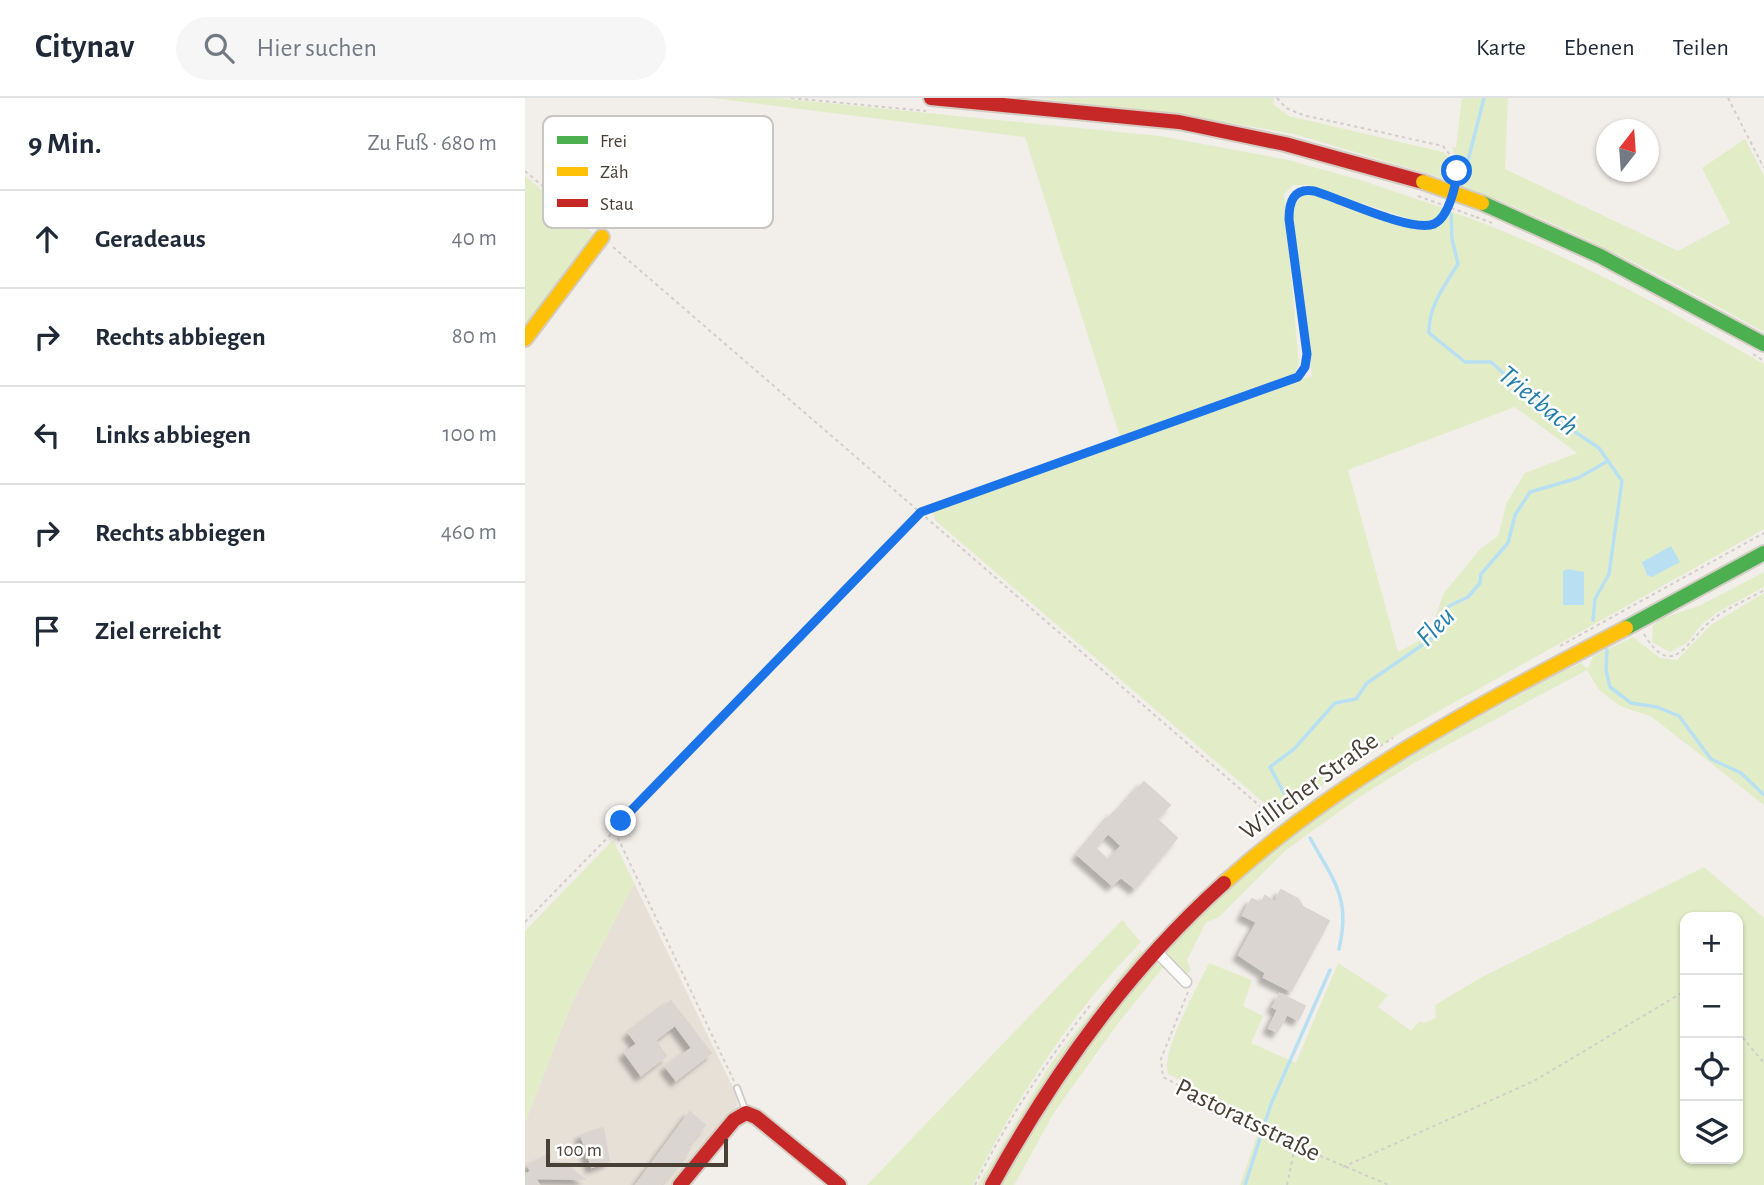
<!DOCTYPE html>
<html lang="de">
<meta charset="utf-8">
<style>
:root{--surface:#fff;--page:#f6f6f7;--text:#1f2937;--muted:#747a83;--line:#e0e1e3}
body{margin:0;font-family:"Alegreya Sans",sans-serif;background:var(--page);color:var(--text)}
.controls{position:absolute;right:21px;bottom:21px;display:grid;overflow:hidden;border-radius:14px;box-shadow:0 2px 5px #0004}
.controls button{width:63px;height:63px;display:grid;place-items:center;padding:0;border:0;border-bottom:2px solid var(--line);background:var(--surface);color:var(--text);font:35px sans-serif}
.compass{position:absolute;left:1071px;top:21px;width:63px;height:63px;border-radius:50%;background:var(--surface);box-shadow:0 2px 5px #0004;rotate:17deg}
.scale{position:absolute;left:21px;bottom:18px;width:182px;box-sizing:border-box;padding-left:7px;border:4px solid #483f35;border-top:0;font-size:19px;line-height:24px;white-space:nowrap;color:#483f35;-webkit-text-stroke:5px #fff;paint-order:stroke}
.stop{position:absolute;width:21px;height:21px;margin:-16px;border:5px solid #1a73e8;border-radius:50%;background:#fff}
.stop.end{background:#1a73e8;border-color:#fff;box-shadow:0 2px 7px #0008}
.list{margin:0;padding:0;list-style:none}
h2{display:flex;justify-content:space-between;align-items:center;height:91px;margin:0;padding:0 28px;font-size:30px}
h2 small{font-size:23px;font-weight:400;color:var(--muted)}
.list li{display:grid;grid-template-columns:46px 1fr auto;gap:21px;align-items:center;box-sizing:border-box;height:98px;padding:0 28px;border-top:2px solid var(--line)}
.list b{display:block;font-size:26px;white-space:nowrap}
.list em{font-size:23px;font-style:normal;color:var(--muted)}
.icon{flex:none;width:38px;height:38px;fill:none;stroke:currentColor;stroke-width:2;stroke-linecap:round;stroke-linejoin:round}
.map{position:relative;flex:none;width:1239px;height:1087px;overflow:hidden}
header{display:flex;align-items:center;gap:42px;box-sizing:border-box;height:98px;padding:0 35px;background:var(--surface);border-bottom:2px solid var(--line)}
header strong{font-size:33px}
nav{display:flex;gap:38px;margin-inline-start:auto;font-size:24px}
.search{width:490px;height:63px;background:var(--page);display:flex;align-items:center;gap:18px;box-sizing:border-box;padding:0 24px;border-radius:38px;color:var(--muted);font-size:26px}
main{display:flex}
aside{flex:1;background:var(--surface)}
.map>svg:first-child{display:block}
.residential{fill:#e6e0d7}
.green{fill:#e2edc8;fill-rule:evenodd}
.water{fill:#b8e0f2}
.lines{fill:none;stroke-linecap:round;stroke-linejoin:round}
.stream{stroke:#b8e0f2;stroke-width:3.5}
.building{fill:#dad5d1;stroke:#dad5d0;stroke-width:2;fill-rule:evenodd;filter:url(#shadow)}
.lane-casing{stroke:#cecac6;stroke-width:8}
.street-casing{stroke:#cecac6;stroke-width:13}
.fast-casing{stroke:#d3ccc2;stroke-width:18}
.slow-casing{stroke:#d3ccc2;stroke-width:18}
.jam-casing{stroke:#d3ccc2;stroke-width:18}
.path{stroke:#d2ceca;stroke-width:2;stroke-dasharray:3.5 3.5;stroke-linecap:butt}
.lane{stroke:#fdfcfc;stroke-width:4.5}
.street{stroke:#fdfcfc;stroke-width:10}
.fast{stroke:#4caf50;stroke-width:14}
.slow{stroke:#ffc107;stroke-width:14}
.jam{stroke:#c62828;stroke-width:14}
.slow-bridge-casing{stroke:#d3ccc2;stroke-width:18;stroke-linecap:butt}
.path-bridge{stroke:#d2ceca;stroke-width:2;stroke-dasharray:3.5 3.5;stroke-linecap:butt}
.slow-bridge{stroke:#ffc107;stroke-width:14}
.route{stroke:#1a73e8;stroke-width:9}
.labels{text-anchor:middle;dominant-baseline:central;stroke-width:5;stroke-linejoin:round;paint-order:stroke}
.street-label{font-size:26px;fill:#483f35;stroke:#fff}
.water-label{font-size:28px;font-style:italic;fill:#247eab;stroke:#fff}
.key{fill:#fff;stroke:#c8c5c2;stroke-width:2}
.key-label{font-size:19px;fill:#483f35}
</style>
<header>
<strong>Citynav</strong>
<div class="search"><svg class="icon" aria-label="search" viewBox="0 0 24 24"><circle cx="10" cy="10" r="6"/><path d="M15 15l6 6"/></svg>Hier suchen</div>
<nav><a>Karte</a><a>Ebenen</a><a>Teilen</a></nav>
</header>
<main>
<aside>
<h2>9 Min.<small>Zu Fuß · 680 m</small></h2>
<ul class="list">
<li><svg class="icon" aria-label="ahead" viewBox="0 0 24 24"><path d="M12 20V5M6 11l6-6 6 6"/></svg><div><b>Geradeaus</b></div><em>40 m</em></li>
<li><svg class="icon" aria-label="right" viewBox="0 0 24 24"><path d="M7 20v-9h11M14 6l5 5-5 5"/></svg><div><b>Rechts abbiegen</b></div><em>80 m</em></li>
<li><svg class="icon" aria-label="left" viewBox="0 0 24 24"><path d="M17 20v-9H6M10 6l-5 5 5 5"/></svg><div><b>Links abbiegen</b></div><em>100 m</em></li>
<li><svg class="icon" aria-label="right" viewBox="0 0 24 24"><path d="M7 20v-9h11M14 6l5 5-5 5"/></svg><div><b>Rechts abbiegen</b></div><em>460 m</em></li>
<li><svg class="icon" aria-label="arrive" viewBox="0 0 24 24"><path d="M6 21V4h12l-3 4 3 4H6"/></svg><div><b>Ziel erreicht</b></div></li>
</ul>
</aside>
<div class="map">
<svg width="1239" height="1087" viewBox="0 0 1239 1087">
<defs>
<filter id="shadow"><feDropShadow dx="-5.5" dy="5.5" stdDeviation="2" flood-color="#0004"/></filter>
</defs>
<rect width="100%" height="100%" fill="#f2eeea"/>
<!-- residential -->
<path class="residential" d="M109 785 209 992 214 1011 151 1087H0V1025L46 907Z"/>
<!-- green -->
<g class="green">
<path d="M188 0H252L635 38 759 61 839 83 918 110 912 120 897 125 782 87H768L759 96 774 267 769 276 595 339 500 39Z"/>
<path d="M513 0H748L749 7 764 18 918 54 926 63 924 82 769 36 669 19Z"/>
<path d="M937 0H983L980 71 1153 153 1205 125 1177 70 1220 41 1239 78V234C1140 179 1039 126 932 86L934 67 927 49 931 50Z"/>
<path d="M0 78 70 137 0 232Z"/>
<path d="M789 96 893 131 913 130 925 113C1036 152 1137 208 1239 266V431L873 636 753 717 410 422 407 413 787 278 768 124 770 106 777 97ZM990 309 1052 355 1000 375 982 404 973 438 955 451 919 495 903 538 873 554 823 372Z"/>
<path d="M1239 474V489L1193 514 1177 526 1162 545 1145 554 1127 544 1128 528 1134 521 1174 508Z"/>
<path d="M1239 495V707L1127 619 1095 608 1074 592 1062 572 889 665 836 698 761 752 693 820 681 824 662 862 666 873 661 876 645 863 642 850C688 806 734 760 785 723 862 666 948 623 1032 576L1056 565 1063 571 1068 558 1108 539 1135 560 1152 562 1186 527Z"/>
<path d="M88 742 109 785 46 907 0 1025V833Z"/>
<path d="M1179 769 1239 820V1087H715L734 1032 744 1027 643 976C635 955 673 888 684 865L727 882 718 908 738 918 726 945 771 965 813 865 863 897 853 909 886 933 895 923 899 925 911 920 910 907 955 880ZM1160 819H1213V1061H1160Z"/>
<path d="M597 822 616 844C548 913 491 1000 448 1087H342Z"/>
<path d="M616 851 617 855C556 928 502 1003 458 1087H453L527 964Z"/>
<path d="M631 866 639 868 591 928 530 1013 489 1087H477C516 1011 569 925 631 866Z"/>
</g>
<!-- water -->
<g class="water">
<path d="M1146 448 1155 464 1127 479 1122 477 1117 464Z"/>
<path d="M1043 471 1059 474V507H1038V473Z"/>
</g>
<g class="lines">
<!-- stream -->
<g class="stream">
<path d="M939 78 959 0"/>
<path d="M926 116 927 141 933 166C920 187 903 209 904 235L940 264H966L1025 317 1074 350 1097 383 1084 476 1070 501 1068 522"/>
<path d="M1082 552 1081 572 1085 589 1106 605 1132 609 1154 618 1186 661 1216 675 1239 697"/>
<path d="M759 695 745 669 769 651 810 605 831 601 842 585 909 539 917 518 924 508 943 499 955 485 956 476 983 445 990 417 1005 394 1053 380 1083 363"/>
<path d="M785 740C809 783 826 800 814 851"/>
<path d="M720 1087 746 1006 805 872"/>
</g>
</g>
<!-- building -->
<g class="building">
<path d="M619 684 645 707 632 721 652 740 610 790 596 779 587 787 553 757 589 714 591 716ZM583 735 597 748 583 762 570 750Z"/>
<path d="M756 792 773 801 778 809 804 823 766 893 739 879 741 875 714 857 732 824 718 817 727 801 736 805 740 798 750 804Z"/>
<path d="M755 896 780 908 773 922 762 916 752 934 744 930 753 912 748 909Z"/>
<path d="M146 903 186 955 151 982 141 969 167 950 150 927 130 942 141 958 116 977 100 955 112 946 104 935Z"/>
<path d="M165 1014 180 1027 161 1049 165 1051 135 1087H111Z"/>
<path d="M78 1030 84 1063 67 1069 56 1037Z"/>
<path d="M25 1056 24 1064 46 1066V1071L59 1081 10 1080 14 1087H0V1076L6 1074 3 1067Z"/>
</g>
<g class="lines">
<!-- lane casing -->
<g class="lane-casing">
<path id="lane" d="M212 990 221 1014"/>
</g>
<!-- street casing -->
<g class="street-casing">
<path id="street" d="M631 853 661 884"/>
</g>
<!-- fast casing -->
<g class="fast-casing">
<g id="fast">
<path d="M957 105 1075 158 1239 246"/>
<path d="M1101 530 1239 455"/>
</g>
</g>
<!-- slow casing -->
<g class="slow-casing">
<g id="slow">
<path d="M0 241 77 139"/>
<path d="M699 785C819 676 959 604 1101 530"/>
</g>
</g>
<!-- jam casing -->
<g class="jam-casing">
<g id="jam">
<path d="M406 0 654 24 760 46 898 84"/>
<path d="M155 1087 209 1022 221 1015 231 1019 314 1087"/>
<path d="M467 1087C529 975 603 871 699 785"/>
</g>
</g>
<!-- path -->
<g class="path">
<path d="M266 0 401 13"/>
<path d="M752 0 761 10 778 17 918 48 929 62 931 81"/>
<path d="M1203 0 1239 70"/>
<path d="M0 73 65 129"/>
<path d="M951 119 967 125"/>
<path d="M88 149 751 722"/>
<path d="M1228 256 1239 263"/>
<path d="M1119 536C1148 584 1162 542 1187 522 1202 510 1222 502 1239 492"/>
<path d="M1035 548 1239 435"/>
<path d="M849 652 868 640"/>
<path d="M811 677 823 669"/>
<path d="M741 729 766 709"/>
<path d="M0 824 90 732"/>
<path d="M663 894 636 961 638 979 760 1043 864 1087"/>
<path d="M1213 934 1239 965"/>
<path d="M209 983 91 736 96 723 396 414 773 279 780 269 782 256 764 121 765 106 773 94 788 93 898 127 913 123 923 106"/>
<path d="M818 1069 1009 983 1160 893"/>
<path d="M450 1087C482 1022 522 962 567 905"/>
<path d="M762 1087 770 1048"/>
</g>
<!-- lane -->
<use href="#lane" class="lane"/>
<!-- street -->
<use href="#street" class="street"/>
<!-- fast -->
<use href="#fast" class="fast"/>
<!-- slow -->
<use href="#slow" class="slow"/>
<!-- jam -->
<use href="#jam" class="jam"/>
<!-- slow-bridge casing -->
<g class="slow-bridge-casing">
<path id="slow-bridge" d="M898 84 957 105"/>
</g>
<!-- path-bridge -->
<path class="path-bridge" d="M893 98 951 119"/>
<!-- slow-bridge -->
<use href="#slow-bridge" class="slow-bridge"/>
</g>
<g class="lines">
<!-- route -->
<path class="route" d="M96 723 396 414 773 279 780 269 782 256 764 121C764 104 768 90 789 93 814 100 886 135 909 126 924 119 931 87 932 73"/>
</g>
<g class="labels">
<!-- street labels -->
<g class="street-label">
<text transform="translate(784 688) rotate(-36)">Willicher Straße</text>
<text transform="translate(723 1022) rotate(26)">Pastoratsstraße</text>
</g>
<!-- water labels -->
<g class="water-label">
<text transform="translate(1013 303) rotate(39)">Trietbach</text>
<text transform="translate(911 529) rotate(-46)">Fleu</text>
</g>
</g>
<!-- legend -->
<rect x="18" y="18" width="230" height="112" rx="10" class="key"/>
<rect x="32" y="38" width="31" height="8" fill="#4caf50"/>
<rect x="32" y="69" width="31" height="9" fill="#ffc107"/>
<rect x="32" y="101" width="31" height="8" fill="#c62828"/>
<g class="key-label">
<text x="75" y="49">Frei</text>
<text x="75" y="80">Zäh</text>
<text x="75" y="112">Stau</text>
</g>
</svg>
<div class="controls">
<button>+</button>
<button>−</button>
<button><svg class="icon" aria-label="locate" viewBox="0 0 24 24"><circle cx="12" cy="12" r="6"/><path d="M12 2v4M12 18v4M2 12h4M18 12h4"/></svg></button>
<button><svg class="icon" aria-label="layers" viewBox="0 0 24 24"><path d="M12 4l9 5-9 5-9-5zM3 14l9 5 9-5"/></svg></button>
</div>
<svg class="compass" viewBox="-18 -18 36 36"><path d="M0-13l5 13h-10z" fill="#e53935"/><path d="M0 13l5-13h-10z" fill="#747a83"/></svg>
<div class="scale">100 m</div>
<div class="stop" style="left:932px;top:73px"></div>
<div class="stop end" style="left:96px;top:723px"></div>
</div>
</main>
